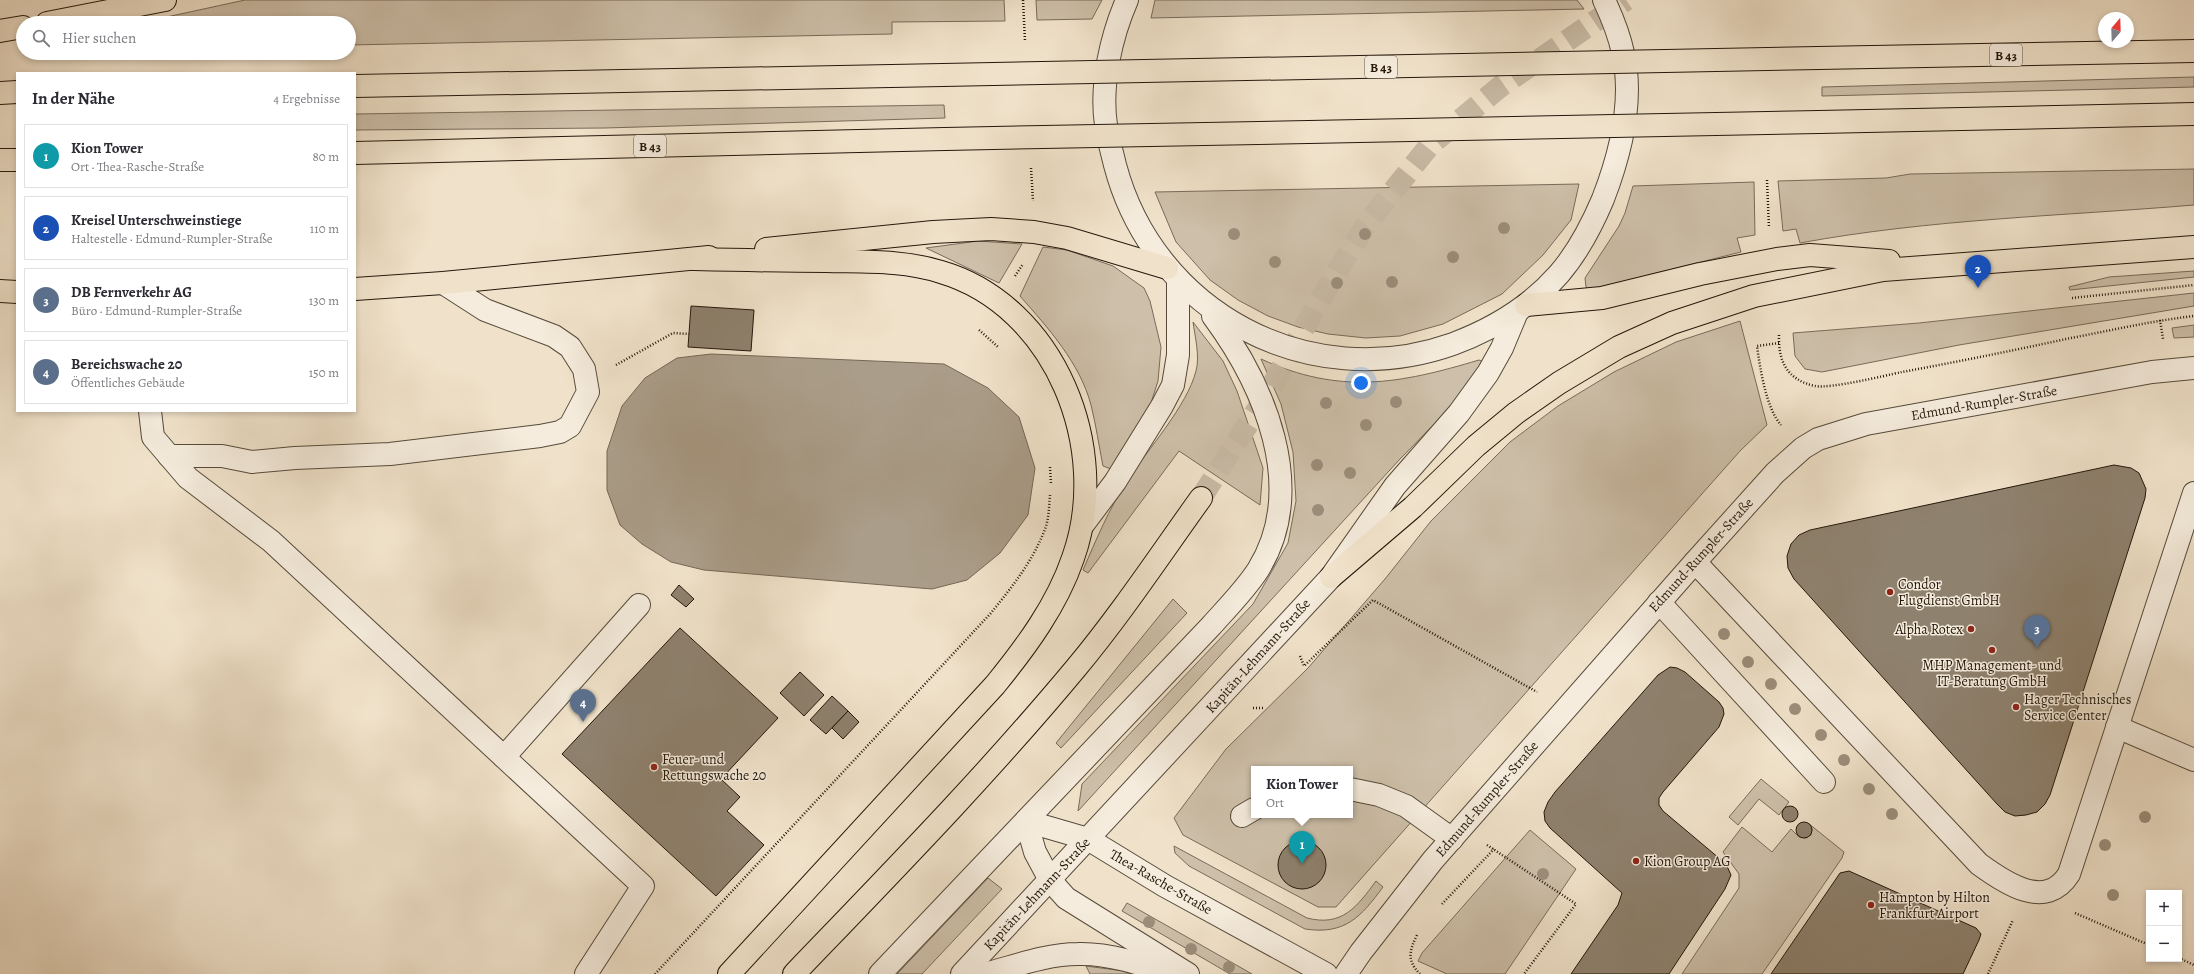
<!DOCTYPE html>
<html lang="de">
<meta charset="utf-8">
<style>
:root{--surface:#fff;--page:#f7f7f7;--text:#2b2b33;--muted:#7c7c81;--line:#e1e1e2;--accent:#0f766e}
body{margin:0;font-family:Alegreya,serif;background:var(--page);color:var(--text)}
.controls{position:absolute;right:12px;bottom:12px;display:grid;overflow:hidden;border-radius:0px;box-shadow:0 2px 6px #0003}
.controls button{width:36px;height:36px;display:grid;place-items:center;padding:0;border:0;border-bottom:1px solid var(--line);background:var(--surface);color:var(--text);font:20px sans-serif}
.compass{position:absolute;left:2098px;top:12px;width:36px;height:36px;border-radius:50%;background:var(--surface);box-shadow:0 2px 6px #0003;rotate:19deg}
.you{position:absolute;left:1361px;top:383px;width:14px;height:14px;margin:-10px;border:3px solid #fff;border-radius:50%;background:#1a73e8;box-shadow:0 0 0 6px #1a73e833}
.badge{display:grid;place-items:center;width:26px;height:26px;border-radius:50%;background:var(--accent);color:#fff;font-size:13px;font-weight:700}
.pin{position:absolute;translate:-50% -33px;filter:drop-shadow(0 1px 2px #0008)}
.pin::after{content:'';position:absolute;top:21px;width:14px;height:12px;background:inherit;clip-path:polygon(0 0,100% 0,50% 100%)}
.popup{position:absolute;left:1251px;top:766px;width:102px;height:52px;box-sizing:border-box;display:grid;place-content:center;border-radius:0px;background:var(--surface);filter:drop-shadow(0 1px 3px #0005);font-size:13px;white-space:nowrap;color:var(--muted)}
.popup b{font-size:15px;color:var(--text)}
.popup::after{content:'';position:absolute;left:50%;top:100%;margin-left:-8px;border:8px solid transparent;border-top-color:var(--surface)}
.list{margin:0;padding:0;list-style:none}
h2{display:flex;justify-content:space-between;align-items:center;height:52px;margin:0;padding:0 16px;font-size:17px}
h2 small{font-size:13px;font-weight:400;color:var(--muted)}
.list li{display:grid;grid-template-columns:26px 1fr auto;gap:12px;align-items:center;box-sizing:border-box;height:64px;margin:0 8px 8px;padding:0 8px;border:1px solid var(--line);border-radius:0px}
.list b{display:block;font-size:15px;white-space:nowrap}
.list p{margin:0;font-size:13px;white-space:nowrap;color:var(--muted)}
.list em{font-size:13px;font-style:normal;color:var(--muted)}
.icon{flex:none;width:22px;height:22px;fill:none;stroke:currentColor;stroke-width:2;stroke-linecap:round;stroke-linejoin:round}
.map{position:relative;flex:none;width:2194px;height:974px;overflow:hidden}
.search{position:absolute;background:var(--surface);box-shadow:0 2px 6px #0003;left:16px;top:16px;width:340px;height:44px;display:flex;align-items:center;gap:10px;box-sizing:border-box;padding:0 14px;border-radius:22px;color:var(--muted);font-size:15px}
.panel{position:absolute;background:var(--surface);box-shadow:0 2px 6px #0003;left:16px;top:72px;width:340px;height:340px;border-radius:0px}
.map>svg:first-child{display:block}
.green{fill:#cdbfa9;stroke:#786b5a;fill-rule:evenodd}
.water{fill:#aa9d89;stroke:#746756}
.building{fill:#8e816e;stroke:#23170a}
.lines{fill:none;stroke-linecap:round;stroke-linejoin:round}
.highway-tunnel{stroke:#c7b9a4;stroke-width:22;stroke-dasharray:22 11;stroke-linecap:butt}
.minor-casing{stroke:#564a3a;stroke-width:24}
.highway-casing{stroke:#23170a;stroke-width:24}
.path{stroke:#23170a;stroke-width:2.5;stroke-dasharray:1 2;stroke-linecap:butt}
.minor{stroke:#f5ecdd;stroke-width:22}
.highway{stroke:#f0e2ca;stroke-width:22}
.highway-bridge-casing{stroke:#23170a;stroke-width:24;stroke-linecap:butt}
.highway-bridge{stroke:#f0e2ca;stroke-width:22}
.tree{fill:#9b8e7b}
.poi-dot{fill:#8f2418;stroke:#f5ecdd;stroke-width:1.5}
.labels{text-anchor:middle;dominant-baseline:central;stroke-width:3;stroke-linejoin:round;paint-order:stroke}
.shield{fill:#f5ecdd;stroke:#625749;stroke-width:1}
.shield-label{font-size:13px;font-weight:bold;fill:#23170a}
.street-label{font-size:14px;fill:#23170a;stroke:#f5ecdd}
.poi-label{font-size:14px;fill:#23170a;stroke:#f5ecdd;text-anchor:start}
</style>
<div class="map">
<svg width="2194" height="974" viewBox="0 0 2194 974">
<rect width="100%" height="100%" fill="#f0e2ca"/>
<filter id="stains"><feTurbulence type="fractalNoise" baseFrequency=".005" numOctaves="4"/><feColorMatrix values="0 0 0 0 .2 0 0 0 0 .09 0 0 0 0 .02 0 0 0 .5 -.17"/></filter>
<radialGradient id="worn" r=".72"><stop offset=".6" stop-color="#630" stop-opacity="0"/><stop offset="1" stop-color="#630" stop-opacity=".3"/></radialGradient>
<!-- green -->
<g class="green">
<path d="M245 0H1004L1005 21 892 22V34L349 45V23H139Z"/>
<path d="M1036 0H1102L1092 19 1037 20Z"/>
<path d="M1155 0H1577L1584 9 1151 18Z"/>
<path d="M2194 77V87L1822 96V87Z"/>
<path d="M944 105 945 118 605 128 355 130V114Z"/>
<path d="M2194 169V205C2063 216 1930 219 1800 243L1796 229 1783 231 1778 181 1886 178 1910 174Z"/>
<path d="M1754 182 1755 235 1737 238 1741 252 1597 288 1590 290 1586 287 1585 278 1619 226 1625 213 1633 186Z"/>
<path d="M1579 184 1571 220 1543 255 1502 294 1443 324 1400 336 1366 338 1328 334 1298 327 1268 316 1238 300 1210 280 1176 242 1155 192Z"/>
<path d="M978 241 1022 244 999 283 926 248Z"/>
<path d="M1043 247 1067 250 1113 266 1144 288 1150 301 1161 347 1158 381 1150 406 1111 469 1103 466C1099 446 1096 425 1091 405 1080 363 1048 328 1020 296Z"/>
<path d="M2194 271V277L2070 290 2069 287 2109 277Z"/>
<path d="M2194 293V306L1959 345 1822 372 1805 369 1795 356 1793 333 1919 323Z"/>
<path d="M1740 321 1767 425 1740 451 1336 907H1318L1183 835 1174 818 1226 749 1308 668 1385 579 1431 521 1510 442 1558 406 1614 372 1676 342ZM1254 769H1350V815H1254Z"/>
<path d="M1193 322 1223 361 1237 391 1263 468 1260 505 1179 451 1088 573 1083 570C1096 540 1109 509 1127 481 1148 449 1187 406 1196 371 1200 356 1195 337 1193 322Z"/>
<path d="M2194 325V337L2174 338 2172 328Z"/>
<path d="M1261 359C1340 395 1399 384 1479 360L1484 362 1450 408 1400 459 1078 811 1082 784 1253 604 1288 543 1296 501 1293 452 1281 404Z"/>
<path d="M1173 599 1187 613 1061 748 1056 743Z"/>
<path d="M1761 779 1789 802 1779 815 1759 799 1738 825 1729 817Z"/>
<path d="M1808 823 1844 852 1842 858 1762 974H1682L1739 888V874L1723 852 1742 827 1772 852 1791 829 1799 837 1806 838 1811 835 1812 829Z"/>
<path d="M1530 830 1576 869 1505 974H1447L1418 961 1422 953Z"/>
<path d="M1174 846 1307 918C1342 927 1357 907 1376 881L1383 887C1361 917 1345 935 1305 929L1189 866 1175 853Z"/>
<path d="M988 878 1002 889 922 974H897Z"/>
<path d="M1127 903 1252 974H1230L1122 911Z"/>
<path d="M1086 966 1124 971 1131 974H1090Z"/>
</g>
<!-- water -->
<path class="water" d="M711 354 944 364 988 388 1019 417 1035 468 1028 515 1000 553 967 580 932 589 704 570 671 562 642 544 620 525 607 490V451L622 406 645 378 677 358Z"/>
<!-- building -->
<g class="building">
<path d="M691 306 754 310 751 351 688 347Z"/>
<path d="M2114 465 2131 468 2139 473 2146 489 2145 498 2050 795 2045 804 2037 812 2026 815 2015 816 2005 812 1997 804 1794 579 1788 568 1787 556 1791 544 1799 535 1810 530Z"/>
<path d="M679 585 694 599 686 607 671 595Z"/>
<path d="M680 628 778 718 721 779 740 797 727 811 764 845 716 896 562 754Z"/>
<path d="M1670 667 1677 668 1685 672 1719 702 1723 708 1724 714 1719 727 1663 792 1659 798V805L1663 811 1726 864 1731 875 1725 889 1669 974H1571L1618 905 1622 893 1550 828 1545 821 1544 812 1548 802 1555 792 1658 675Z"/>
<path d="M800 672 824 695 804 716 780 693Z"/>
<path d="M832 696 848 711 826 734 810 720Z"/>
<path d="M848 711 859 722 843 739 832 728Z"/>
<circle cx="1790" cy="814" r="8"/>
<circle cx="1804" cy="830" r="8"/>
<circle cx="1302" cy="865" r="24"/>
<path d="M1849 871 1976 928 1981 934 1979 940 1963 974H1771L1840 873Z"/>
</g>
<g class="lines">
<!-- highway-tunnel -->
<path class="highway-tunnel" d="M1201 498 1269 391 1315 308 1365 226 1430 145 1501 86 1626 0"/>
<!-- minor casing -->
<g class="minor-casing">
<g id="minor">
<path d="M1127 0C1111 37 1100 85 1106 125 1108 139 1112 152 1115 165 1154 313 1309 395 1453 344 1493 329 1531 306 1559 274 1578 252 1592 225 1603 199 1620 155 1634 100 1623 53 1619 34 1612 17 1604 0"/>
<path d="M150 411 153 437 188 478 271 541 643 886 586 974"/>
<path d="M169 456H222L252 462 295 458 390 454 540 436 560 432 570 426 588 392 584 369 570 347 554 336 485 310 443 283"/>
<path d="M1082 526 1115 482 1162 406 1173 385 1178 355V279"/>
<path d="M1695 562 1979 864C2005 883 2046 911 2069 874L2194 493"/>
<path d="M1659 602 1824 782"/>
<path d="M2117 727 2194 760"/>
<path d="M504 757 639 605"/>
<path d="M1350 789 1379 795 1406 806 1452 839"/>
<path d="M1242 816 1254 809"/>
<path d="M1026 821 1088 839 1165 886 1326 974"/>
<path d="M1026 821 1035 852 1050 880 1066 898 1188 974"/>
<path d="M880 974 1211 626C1227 608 1245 590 1258 570 1309 488 1264 385 1213 316"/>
<path d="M962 974 1331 577 1395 486 1459 413 1488 373 1502 348 1517 312"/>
<path d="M985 974C1015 966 1047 954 1078 954 1109 953 1141 964 1170 974"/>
<path d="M1346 974 1361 952 1433 860 1695 562 1775 473 1803 448 1818 439 1866 424 2152 372 2194 368"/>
</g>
</g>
<!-- highway casing -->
<g class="highway-casing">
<g id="highway">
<path d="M47 23 165 0"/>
<path d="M0 31 23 27"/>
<path d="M1818 58 2194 51"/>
<path d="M355 86 943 75"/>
<path d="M0 93 17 92"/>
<path d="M1819 122 2194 114"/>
<path d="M355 153 945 139"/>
<path d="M0 160H17"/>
<path d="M766 249 933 232 991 229 1034 232 1067 238 1167 268"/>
<path d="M694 259C738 260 782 261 826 261 865 262 903 260 941 272 1056 306 1112 449 1073 558 1057 605 1026 647 995 685L729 974"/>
<path d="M355 289 443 283 709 257"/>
<path d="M0 291 17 292"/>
<path d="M1526 305 1602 298 1700 274 1777 259 1810 255 1889 261"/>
<path d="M1331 577 1413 507 1476 446 1516 413 1559 383 1619 347 1672 323 1754 296 1883 270 2194 247"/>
<path d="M794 974C890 874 987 775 1076 668 1121 614 1160 555 1201 498"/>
</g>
</g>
<!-- path -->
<g class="path">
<path d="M1023 0 1025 41"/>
<path d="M1031 168 1033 201"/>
<path d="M1767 180 1769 228"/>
<path d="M1015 276 1023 264"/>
<path d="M2072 298 2194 285"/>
<path d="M2160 320 2163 339"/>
<path d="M979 330 998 347"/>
<path d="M1779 335C1778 361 1787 380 1815 386 1830 389 1883 376 1902 372 1956 362 2011 351 2066 339 2108 331 2151 321 2194 316"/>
<path d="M1779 343 1757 346C1760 368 1766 408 1781 425"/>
<path d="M616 365 673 333 689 334"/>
<path d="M1050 467 1051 484"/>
<path d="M1300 656 1304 666 1373 600 1537 692"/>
<path d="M1253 708H1264"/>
<path d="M1487 845 1576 904 1524 974"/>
<path d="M1442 904 1494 849"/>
<path d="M2075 913 2149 945"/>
<path d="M1417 935C1409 951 1407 961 1420 974"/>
<path d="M2179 958 2194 965"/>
<path d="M655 974 991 613C1012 587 1033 561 1045 529 1049 519 1049 506 1050 495"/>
<path d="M1988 974 2013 920"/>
</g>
<!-- minor -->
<use href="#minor" class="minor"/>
<!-- highway -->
<use href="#highway" class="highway"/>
<!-- highway-bridge casing -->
<g class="highway-bridge-casing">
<g id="highway-bridge">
<path d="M943 75 1818 58"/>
<path d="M945 139 1819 122"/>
</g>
</g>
<!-- highway-bridge -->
<use href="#highway-bridge" class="highway-bridge"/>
</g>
<!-- trees -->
<g class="tree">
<circle cx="1504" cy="228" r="6"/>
<circle cx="1234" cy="234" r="6"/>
<circle cx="1365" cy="234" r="6"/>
<circle cx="1453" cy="257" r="6"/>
<circle cx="1275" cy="262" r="6"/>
<circle cx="1392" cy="282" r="6"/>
<circle cx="1337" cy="283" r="6"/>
<circle cx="1396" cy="402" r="6"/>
<circle cx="1326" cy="403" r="6"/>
<circle cx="1366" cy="425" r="6"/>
<circle cx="1317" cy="465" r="6"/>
<circle cx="1350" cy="473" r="6"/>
<circle cx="1318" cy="510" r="6"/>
<circle cx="1724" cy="634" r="6"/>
<circle cx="1748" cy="662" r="6"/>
<circle cx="1771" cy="684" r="6"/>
<circle cx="1795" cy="709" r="6"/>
<circle cx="1821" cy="735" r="6"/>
<circle cx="1844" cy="760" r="6"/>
<circle cx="1869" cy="789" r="6"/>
<circle cx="1892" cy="814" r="6"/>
<circle cx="2145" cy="817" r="6"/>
<circle cx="2105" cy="845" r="6"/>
<circle cx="1543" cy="874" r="6"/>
<circle cx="2113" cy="895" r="6"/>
<circle cx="1149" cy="922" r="6"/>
<circle cx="1191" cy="949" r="6"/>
<circle cx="1229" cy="967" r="6"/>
</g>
<!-- markers -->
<g class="poi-dot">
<circle cx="1890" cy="592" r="4"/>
<circle cx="1971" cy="629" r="4"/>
<circle cx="1992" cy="650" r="4"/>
<circle cx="2016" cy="707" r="4"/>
<circle cx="654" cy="767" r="4"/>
<circle cx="1636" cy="861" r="4"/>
<circle cx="1871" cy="905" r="4"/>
</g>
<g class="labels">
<!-- shield labels -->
<g class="shield">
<rect x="1990" y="44" width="32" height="22" rx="3"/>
<rect x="1365" y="56" width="32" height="22" rx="3"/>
<rect x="634" y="135" width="32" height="22" rx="3"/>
</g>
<g class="shield-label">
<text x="2006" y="55">B 43</text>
<text x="1381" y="67">B 43</text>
<text x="650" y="146">B 43</text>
</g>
<!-- street labels -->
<g class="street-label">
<text transform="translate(1984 403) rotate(-10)">Edmund-Rumpler-Straße</text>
<text transform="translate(1701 555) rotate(-48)">Edmund-Rumpler-Straße</text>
<text transform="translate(1258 656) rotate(-48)">Kapitän-Lehmann-Straße</text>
<text transform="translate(1487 799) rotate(-49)">Edmund-Rumpler-Straße</text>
<text transform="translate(1161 882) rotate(30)">Thea-Rasche-Straße</text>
<text transform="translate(1037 894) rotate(-47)">Kapitän-Lehmann-Straße</text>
</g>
<!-- poi labels -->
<g class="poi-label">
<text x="1898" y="584">Condor<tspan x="1898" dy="16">Flugdienst GmbH</tspan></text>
<text x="1963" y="629" text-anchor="end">Alpha Rotex</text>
<text x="1992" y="665" text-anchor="middle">MHP Management- und<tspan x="1992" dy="16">IT-Beratung GmbH</tspan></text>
<text x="2024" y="699">Hager Technisches<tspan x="2024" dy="16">Service Center</tspan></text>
<text x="662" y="759">Feuer- und<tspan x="662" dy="16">Rettungswache 20</tspan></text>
<text x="1644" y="861">Kion Group AG</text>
<text x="1879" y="897">Hampton by Hilton<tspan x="1879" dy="16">Frankfurt Airport</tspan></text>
</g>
</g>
<rect width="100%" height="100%" filter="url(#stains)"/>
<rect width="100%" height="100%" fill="url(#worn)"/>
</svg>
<div class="controls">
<button>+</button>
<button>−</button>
</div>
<svg class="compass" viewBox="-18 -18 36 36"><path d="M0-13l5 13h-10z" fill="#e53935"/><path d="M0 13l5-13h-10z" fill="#7c7c81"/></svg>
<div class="you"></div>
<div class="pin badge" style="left:1302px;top:864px;background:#0f9aa8">1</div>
<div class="popup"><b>Kion Tower</b>Ort</div>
<div class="pin badge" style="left:1978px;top:288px;background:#1a4fb4">2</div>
<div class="pin badge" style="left:2037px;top:648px;background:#5c6f8a">3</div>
<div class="pin badge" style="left:583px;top:722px;background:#5c6f8a">4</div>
<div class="search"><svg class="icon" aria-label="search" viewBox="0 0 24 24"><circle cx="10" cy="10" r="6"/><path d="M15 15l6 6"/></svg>Hier suchen</div>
<section class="panel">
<h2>In der Nähe<small>4 Ergebnisse</small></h2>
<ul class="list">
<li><span class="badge" style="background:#0f9aa8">1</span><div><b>Kion Tower</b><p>Ort · Thea-Rasche-Straße</p></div><em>80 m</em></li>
<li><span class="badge" style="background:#1a4fb4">2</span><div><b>Kreisel Unterschweinstiege</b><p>Haltestelle · Edmund-Rumpler-Straße</p></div><em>110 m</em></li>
<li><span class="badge" style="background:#5c6f8a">3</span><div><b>DB Fernverkehr AG</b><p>Büro · Edmund-Rumpler-Straße</p></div><em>130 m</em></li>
<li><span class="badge" style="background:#5c6f8a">4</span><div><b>Bereichswache 20</b><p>Öffentliches Gebäude</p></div><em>150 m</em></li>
</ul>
</section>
</div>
